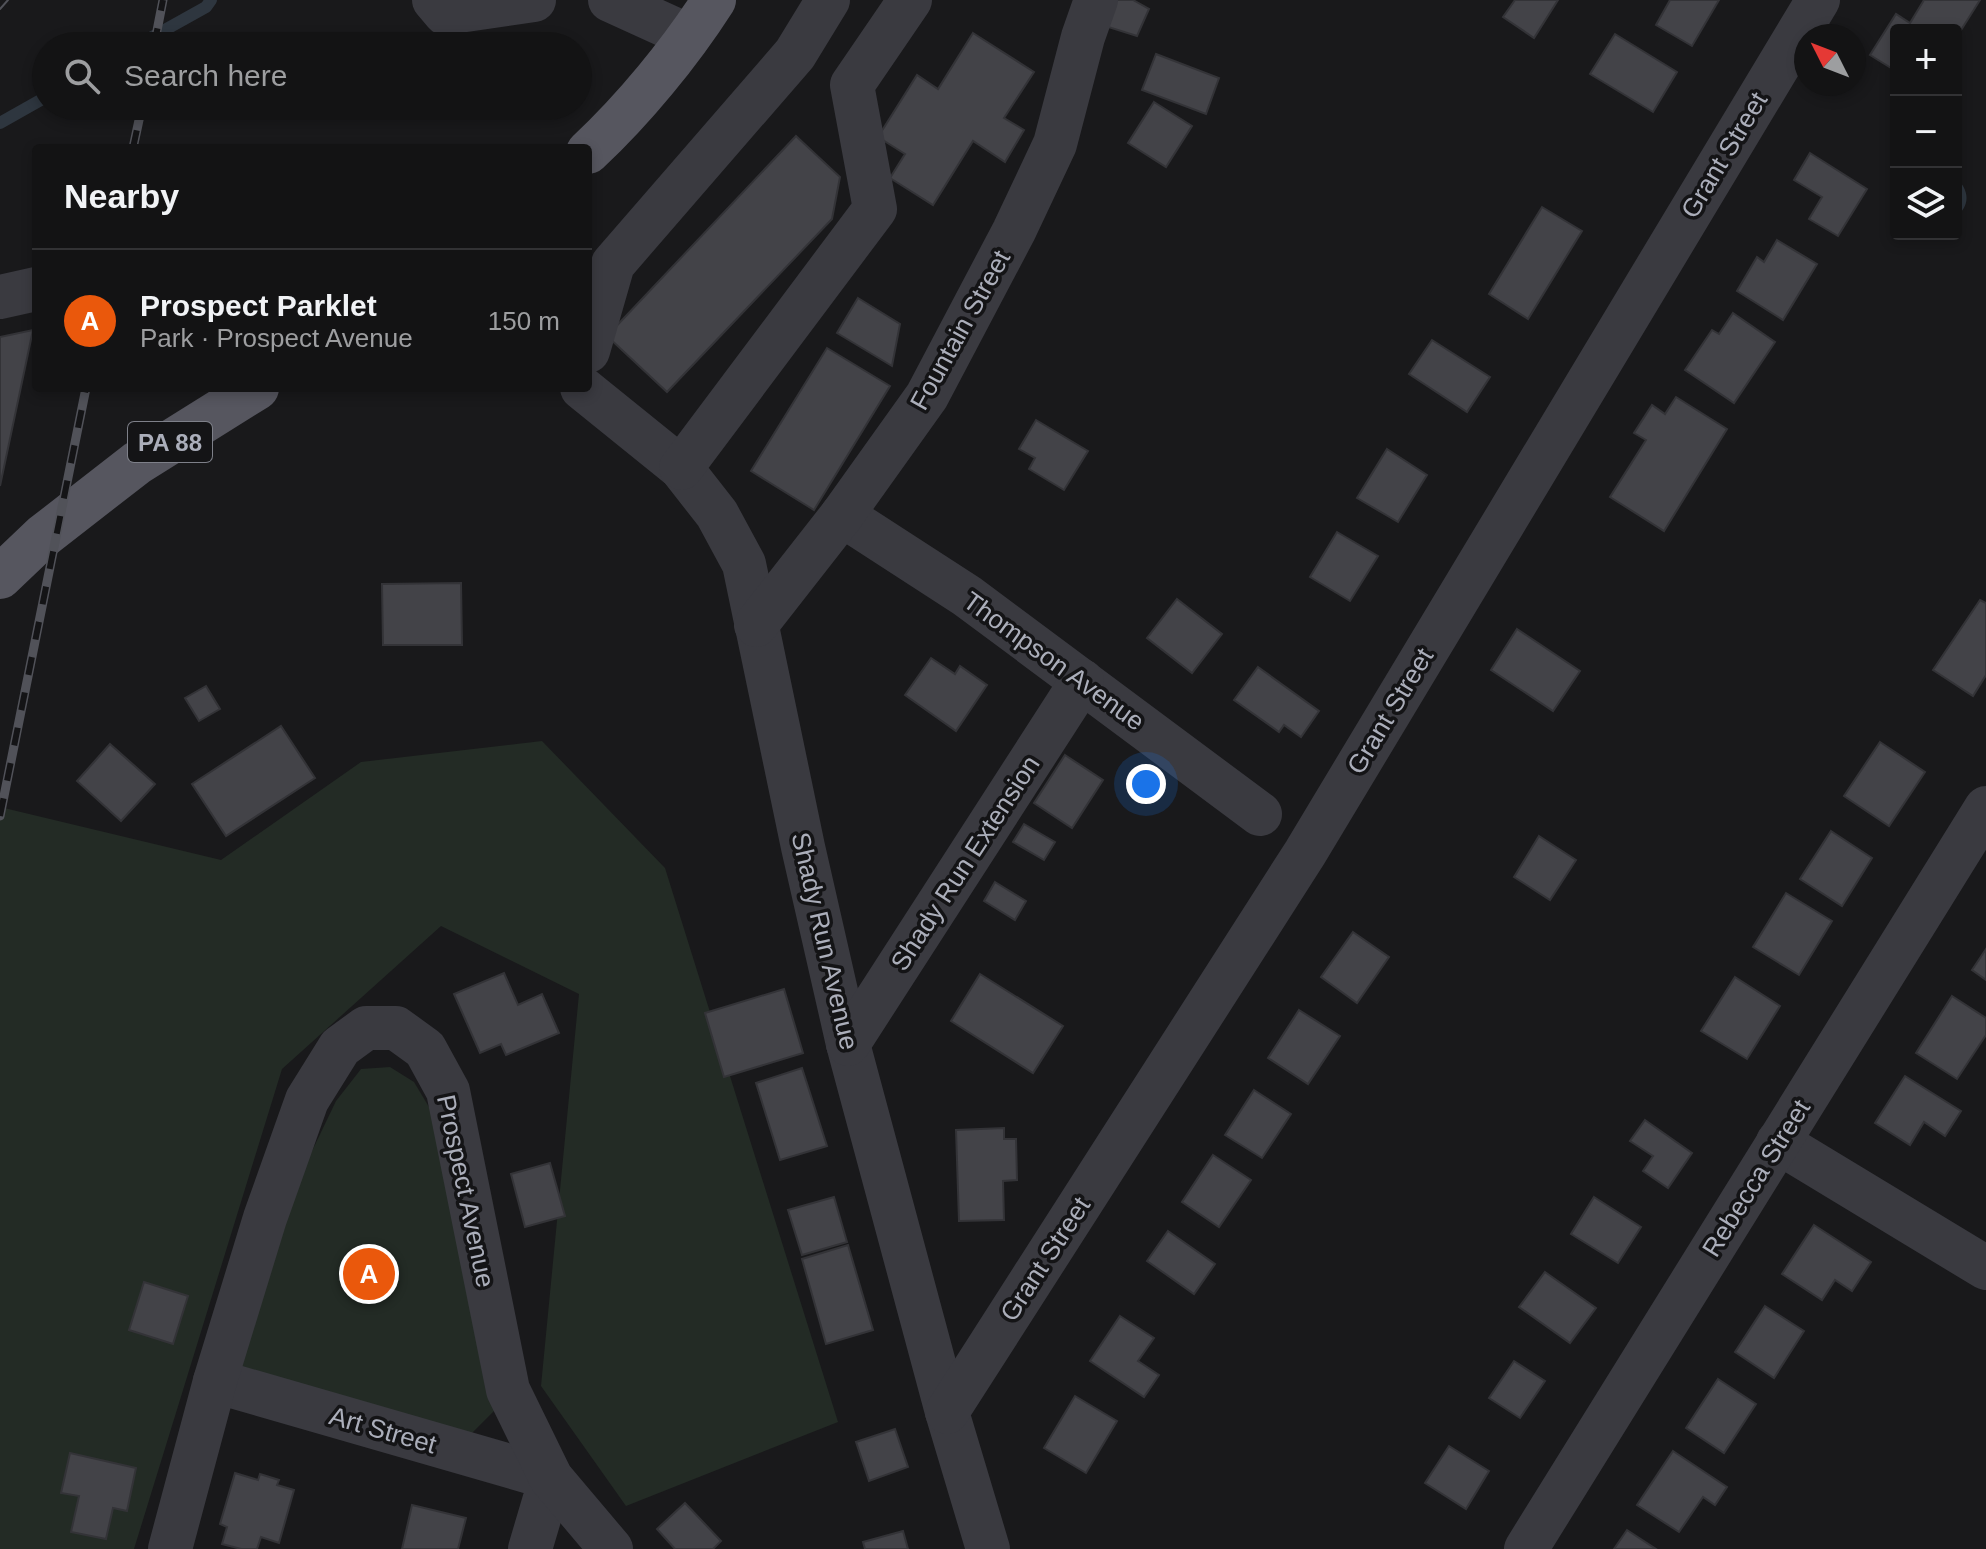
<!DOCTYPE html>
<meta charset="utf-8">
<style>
:root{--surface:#131314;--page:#1c1c1d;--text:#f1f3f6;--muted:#9d9ea0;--line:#323234;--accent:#ea580c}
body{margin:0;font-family:Helvetica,sans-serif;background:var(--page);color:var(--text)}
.controls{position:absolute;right:24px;top:24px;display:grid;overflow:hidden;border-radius:8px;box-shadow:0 4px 12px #0003}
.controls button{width:72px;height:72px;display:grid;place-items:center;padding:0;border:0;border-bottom:2px solid var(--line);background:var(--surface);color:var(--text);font:40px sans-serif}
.compass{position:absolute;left:1794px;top:24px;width:72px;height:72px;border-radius:50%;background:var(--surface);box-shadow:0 4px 12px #0003;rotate:312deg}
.you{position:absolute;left:1146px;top:784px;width:28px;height:28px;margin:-20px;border:6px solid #fff;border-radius:50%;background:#1a73e8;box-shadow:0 0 0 12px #1a73e833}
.badge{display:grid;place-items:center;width:52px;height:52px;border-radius:50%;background:var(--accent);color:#fff;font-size:26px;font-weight:700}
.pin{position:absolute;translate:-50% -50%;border:4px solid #fff;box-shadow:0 2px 8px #0006}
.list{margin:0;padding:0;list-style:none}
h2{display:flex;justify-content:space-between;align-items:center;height:104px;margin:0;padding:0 32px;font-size:34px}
h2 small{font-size:26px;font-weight:400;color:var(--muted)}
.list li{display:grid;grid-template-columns:52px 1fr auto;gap:24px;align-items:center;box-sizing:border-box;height:144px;padding:0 32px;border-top:2px solid var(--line)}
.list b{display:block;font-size:30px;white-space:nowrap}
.list p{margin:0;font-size:26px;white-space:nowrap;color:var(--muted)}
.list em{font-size:26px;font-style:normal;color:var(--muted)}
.icon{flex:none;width:44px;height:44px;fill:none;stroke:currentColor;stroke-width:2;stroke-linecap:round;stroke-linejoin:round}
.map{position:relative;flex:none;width:1986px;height:1549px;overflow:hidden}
.search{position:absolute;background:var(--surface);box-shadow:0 4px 12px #0003;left:32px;top:32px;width:560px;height:88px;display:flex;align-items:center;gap:20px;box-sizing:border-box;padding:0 28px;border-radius:44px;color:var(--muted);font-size:30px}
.panel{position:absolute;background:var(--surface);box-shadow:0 4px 12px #0003;left:32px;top:144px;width:560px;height:248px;border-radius:8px}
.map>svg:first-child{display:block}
.green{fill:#232b25}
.water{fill:#2e363f}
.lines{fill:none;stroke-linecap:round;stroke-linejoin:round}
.stream{stroke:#2e363f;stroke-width:12}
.building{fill:#434348;stroke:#333337;stroke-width:2}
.minor{stroke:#3a3a40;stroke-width:44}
.major{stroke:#56565f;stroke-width:44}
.tram{stroke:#515259;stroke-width:2}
.rail-casing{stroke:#515259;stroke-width:9}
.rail{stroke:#141416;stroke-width:6;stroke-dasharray:18;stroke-linecap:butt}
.labels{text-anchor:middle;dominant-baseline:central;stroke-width:7;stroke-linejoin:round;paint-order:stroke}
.shield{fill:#141416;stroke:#7e8089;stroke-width:2}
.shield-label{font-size:24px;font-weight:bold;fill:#abaeba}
.street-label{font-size:26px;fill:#abaeba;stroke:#141416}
</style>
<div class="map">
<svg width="1986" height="1549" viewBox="0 0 1986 1549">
<rect width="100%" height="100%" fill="#19191b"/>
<!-- green -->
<g class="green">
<path d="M542 741 665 868 838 1422 626 1506 541 1386 579 994 441 926 282 1069 134 1549H0V807L221 860 361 762Z"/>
<path d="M390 1067 414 1082 432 1112 497 1408 471 1434 240 1371 300 1176 336 1101 361 1069Z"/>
</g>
<!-- water -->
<path class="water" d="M1956 178C1970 190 1970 206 1956 217Z"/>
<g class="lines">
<!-- stream -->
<g class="stream">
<path d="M136 46 206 7 211 0"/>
<path d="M0 123 46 97"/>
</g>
</g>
<!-- building -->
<g class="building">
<path d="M1117 0H1133L1149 9 1137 36 1105 26Z"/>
<path d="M1515 0H1558L1534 38 1503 17Z"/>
<path d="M1670 0H1719L1692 46 1656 25Z"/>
<path d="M1924 0H1980L1956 38V30H1896V71L1870 55 1896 14 1910 23Z"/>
<path d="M973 33 1034 72 1004 118 1024 130 1005 162 973 141 933 205 890 178 905 154 878 137 917 75 938 89Z"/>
<path d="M1615 34 1677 72 1653 112 1590 74Z"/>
<path d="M1156 54 1219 78 1206 114 1142 90Z"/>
<path d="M1154 102 1192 126 1166 167 1128 143Z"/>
<path d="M796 136 840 177 832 219 667 392 607 336Z"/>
<path d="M1810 153 1867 189 1838 236 1809 219 1822 197 1794 180Z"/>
<path d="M1542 207 1582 231 1528 319 1489 294Z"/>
<path d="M1777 240 1817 264 1783 320 1737 291 1757 257 1764 262Z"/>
<path d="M858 298 900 324 892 366 837 333Z"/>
<path d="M1733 313 1775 342 1734 403 1685 370 1712 330 1719 334Z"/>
<path d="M33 330 0 486V337Z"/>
<path d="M1432 340 1490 377 1467 412 1409 374Z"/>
<path d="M827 348 890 386 814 510 751 471Z"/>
<path d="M1676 397 1727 429 1664 531 1610 497 1646 440 1634 433 1652 405 1665 414Z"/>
<path d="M1036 420 1088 451 1064 490 1029 469 1035 458 1019 449Z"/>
<path d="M1387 449 1427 475 1398 522 1357 498Z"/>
<path d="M1337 532 1378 556 1350 601 1310 577Z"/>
<path d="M461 583 462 645H383L382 584Z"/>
<path d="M1177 599 1222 634 1192 673 1147 638Z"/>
<path d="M1980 600 1986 603V675L1973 696 1933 670Z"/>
<path d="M1517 629 1580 671 1553 711 1491 670Z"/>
<path d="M931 658 955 674 960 666 987 685 956 731 905 695Z"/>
<path d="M1258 667 1319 711 1301 737 1284 725 1279 732 1234 700Z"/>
<path d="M206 686 220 709 199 721 185 698Z"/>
<path d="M281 726 315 778 226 836 192 784Z"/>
<path d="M1880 742 1925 772 1889 826 1844 796Z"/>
<path d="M110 744 155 784 121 821 77 781Z"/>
<path d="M1065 755 1103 780 1072 828 1034 803Z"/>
<path d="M1024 824 1055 842 1044 860 1013 842Z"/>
<path d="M1831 831 1872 858 1842 906 1800 879Z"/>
<path d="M1539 836 1576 860 1550 900 1514 877Z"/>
<path d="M995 882 1026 901 1015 920 984 901Z"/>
<path d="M1786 893 1832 921 1799 975 1753 947Z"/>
<path d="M1353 932 1389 957 1357 1003 1321 977Z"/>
<path d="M1986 949V980L1972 970Z"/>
<path d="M504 973 518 1005 542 994 559 1033 506 1055 501 1044 480 1053 454 994Z"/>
<path d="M980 974 1063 1026 1033 1073 951 1021Z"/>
<path d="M1735 977 1780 1006 1747 1059 1701 1031Z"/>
<path d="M784 989 803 1053 724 1077 705 1013Z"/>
<path d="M1952 996 1986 1018V1035L1957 1079 1916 1053Z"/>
<path d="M1299 1010 1340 1036 1308 1084 1268 1058Z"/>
<path d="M802 1068 827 1146 780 1160 756 1083Z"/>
<path d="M1905 1076 1961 1111 1945 1136 1924 1122 1910 1145 1875 1123Z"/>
<path d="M1254 1090 1291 1114 1262 1158 1225 1135Z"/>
<path d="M1645 1120 1692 1153 1668 1188 1643 1171 1653 1156 1630 1141Z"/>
<path d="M1004 1128V1139H1016L1017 1180 1003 1181 1004 1220 959 1221 956 1130Z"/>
<path d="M1213 1155 1251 1180 1219 1227 1182 1202Z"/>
<path d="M550 1163 565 1216 525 1227 511 1174Z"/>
<path d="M834 1197 847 1242 802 1255 788 1210Z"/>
<path d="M1594 1197 1641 1227 1618 1263 1571 1234Z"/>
<path d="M1814 1225 1871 1262 1852 1291 1835 1280 1822 1300 1782 1274Z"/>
<path d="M1168 1231 1215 1264 1194 1294 1147 1261Z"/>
<path d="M848 1245 873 1330 826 1344 802 1259Z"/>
<path d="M1545 1272 1596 1308 1570 1343 1519 1307Z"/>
<path d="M144 1282 188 1296 173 1344 129 1330Z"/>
<path d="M1765 1306 1804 1331 1774 1378 1735 1352Z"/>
<path d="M1120 1316 1154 1338 1138 1361 1159 1375 1144 1397 1090 1361Z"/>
<path d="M1514 1361 1545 1381 1520 1418 1489 1398Z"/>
<path d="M1718 1379 1756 1404 1724 1453 1686 1428Z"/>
<path d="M1075 1396 1117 1421 1086 1473 1044 1448Z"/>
<path d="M895 1429 908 1467 869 1481 856 1442Z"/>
<path d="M1449 1446 1489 1471 1466 1509 1425 1483Z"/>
<path d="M1673 1451 1727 1487 1715 1505 1703 1497 1679 1532 1637 1505Z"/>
<path d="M70 1453 136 1468 127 1511 113 1508 106 1539 71 1532 79 1496 61 1493Z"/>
<path d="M235 1473 258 1480 260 1474 279 1480 277 1485 294 1490 279 1543 261 1537 257 1549H241L222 1544 227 1527 220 1524Z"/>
<path d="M685 1503 721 1541 713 1549H675L657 1529Z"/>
<path d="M412 1505 466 1518 458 1549H402Z"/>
<path d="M1627 1530 1656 1549H1614Z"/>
<path d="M903 1531 908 1549H865L863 1542Z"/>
</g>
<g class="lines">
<!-- minor -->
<g class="minor">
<path d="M434 0 445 13 534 0"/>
<path d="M610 0 689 36"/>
<path d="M0 297 36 289"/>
<path d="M588 351 613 264 795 54 828 0"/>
<path d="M582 388 681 468 717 514 744 564 803 847 848 1044 947 1412 988 1549"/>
<path d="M681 468 875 209 852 85 910 0"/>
<path d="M842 515 967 596 1260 814"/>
<path d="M756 625 842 515 927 396 1014 231 1055 144 1083 37 1096 0"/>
<path d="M848 1044 1082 681"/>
<path d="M1778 1142 1986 1268"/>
<path d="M215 1381 551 1478 530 1549"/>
<path d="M947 1412 1305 853 1818 0"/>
<path d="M170 1549 215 1381 265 1218 307 1100 340 1047 366 1028H396L425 1049 448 1091 508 1390 551 1478 611 1549"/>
<path d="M1526 1549 1986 808"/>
</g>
<!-- major -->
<g class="major">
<path d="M588 152C634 109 680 53 714 0"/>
<path d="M0 577 43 536 137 463 257 388"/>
</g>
<!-- tram -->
<path class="tram" d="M0 9 8 0"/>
<!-- rail casing -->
<g class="rail-casing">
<g id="rail">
<path d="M154 46 163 0"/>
<path d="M133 148 142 106"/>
<path d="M0 816 86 388"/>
</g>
</g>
<!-- rail -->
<use href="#rail" class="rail"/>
</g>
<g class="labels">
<!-- shield labels -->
<rect class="shield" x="128" y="422" width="84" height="40" rx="6"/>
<g class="shield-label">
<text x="170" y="442">PA 88</text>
</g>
<!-- street labels -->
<g class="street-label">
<text transform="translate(1724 155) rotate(-59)">Grant Street</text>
<text transform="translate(960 330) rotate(-61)">Fountain Street</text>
<text transform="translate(1054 661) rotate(36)">Thompson Avenue</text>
<text transform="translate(1390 711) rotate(-59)">Grant Street</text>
<text transform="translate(965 863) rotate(-57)">Shady Run Extension</text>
<text transform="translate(825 941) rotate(77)">Shady Run Avenue</text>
<text transform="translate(1756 1178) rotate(-58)">Rebecca Street</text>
<text transform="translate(466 1191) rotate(78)">Prospect Avenue</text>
<text transform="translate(1045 1259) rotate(-57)">Grant Street</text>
<text transform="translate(383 1430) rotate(16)">Art Street</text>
</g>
</g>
</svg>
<div class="controls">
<button>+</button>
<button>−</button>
<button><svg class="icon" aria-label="layers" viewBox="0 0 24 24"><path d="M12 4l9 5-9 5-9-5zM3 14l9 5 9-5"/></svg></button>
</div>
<svg class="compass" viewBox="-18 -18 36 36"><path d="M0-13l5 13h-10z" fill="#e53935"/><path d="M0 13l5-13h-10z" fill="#9d9ea0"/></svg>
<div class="you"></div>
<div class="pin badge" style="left:369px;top:1274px">A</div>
<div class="search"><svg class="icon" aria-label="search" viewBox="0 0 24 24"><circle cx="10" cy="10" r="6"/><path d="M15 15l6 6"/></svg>Search here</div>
<section class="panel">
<h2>Nearby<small></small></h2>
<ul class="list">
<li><span class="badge">A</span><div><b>Prospect Parklet</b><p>Park · Prospect Avenue</p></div><em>150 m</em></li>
</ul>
</section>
</div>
